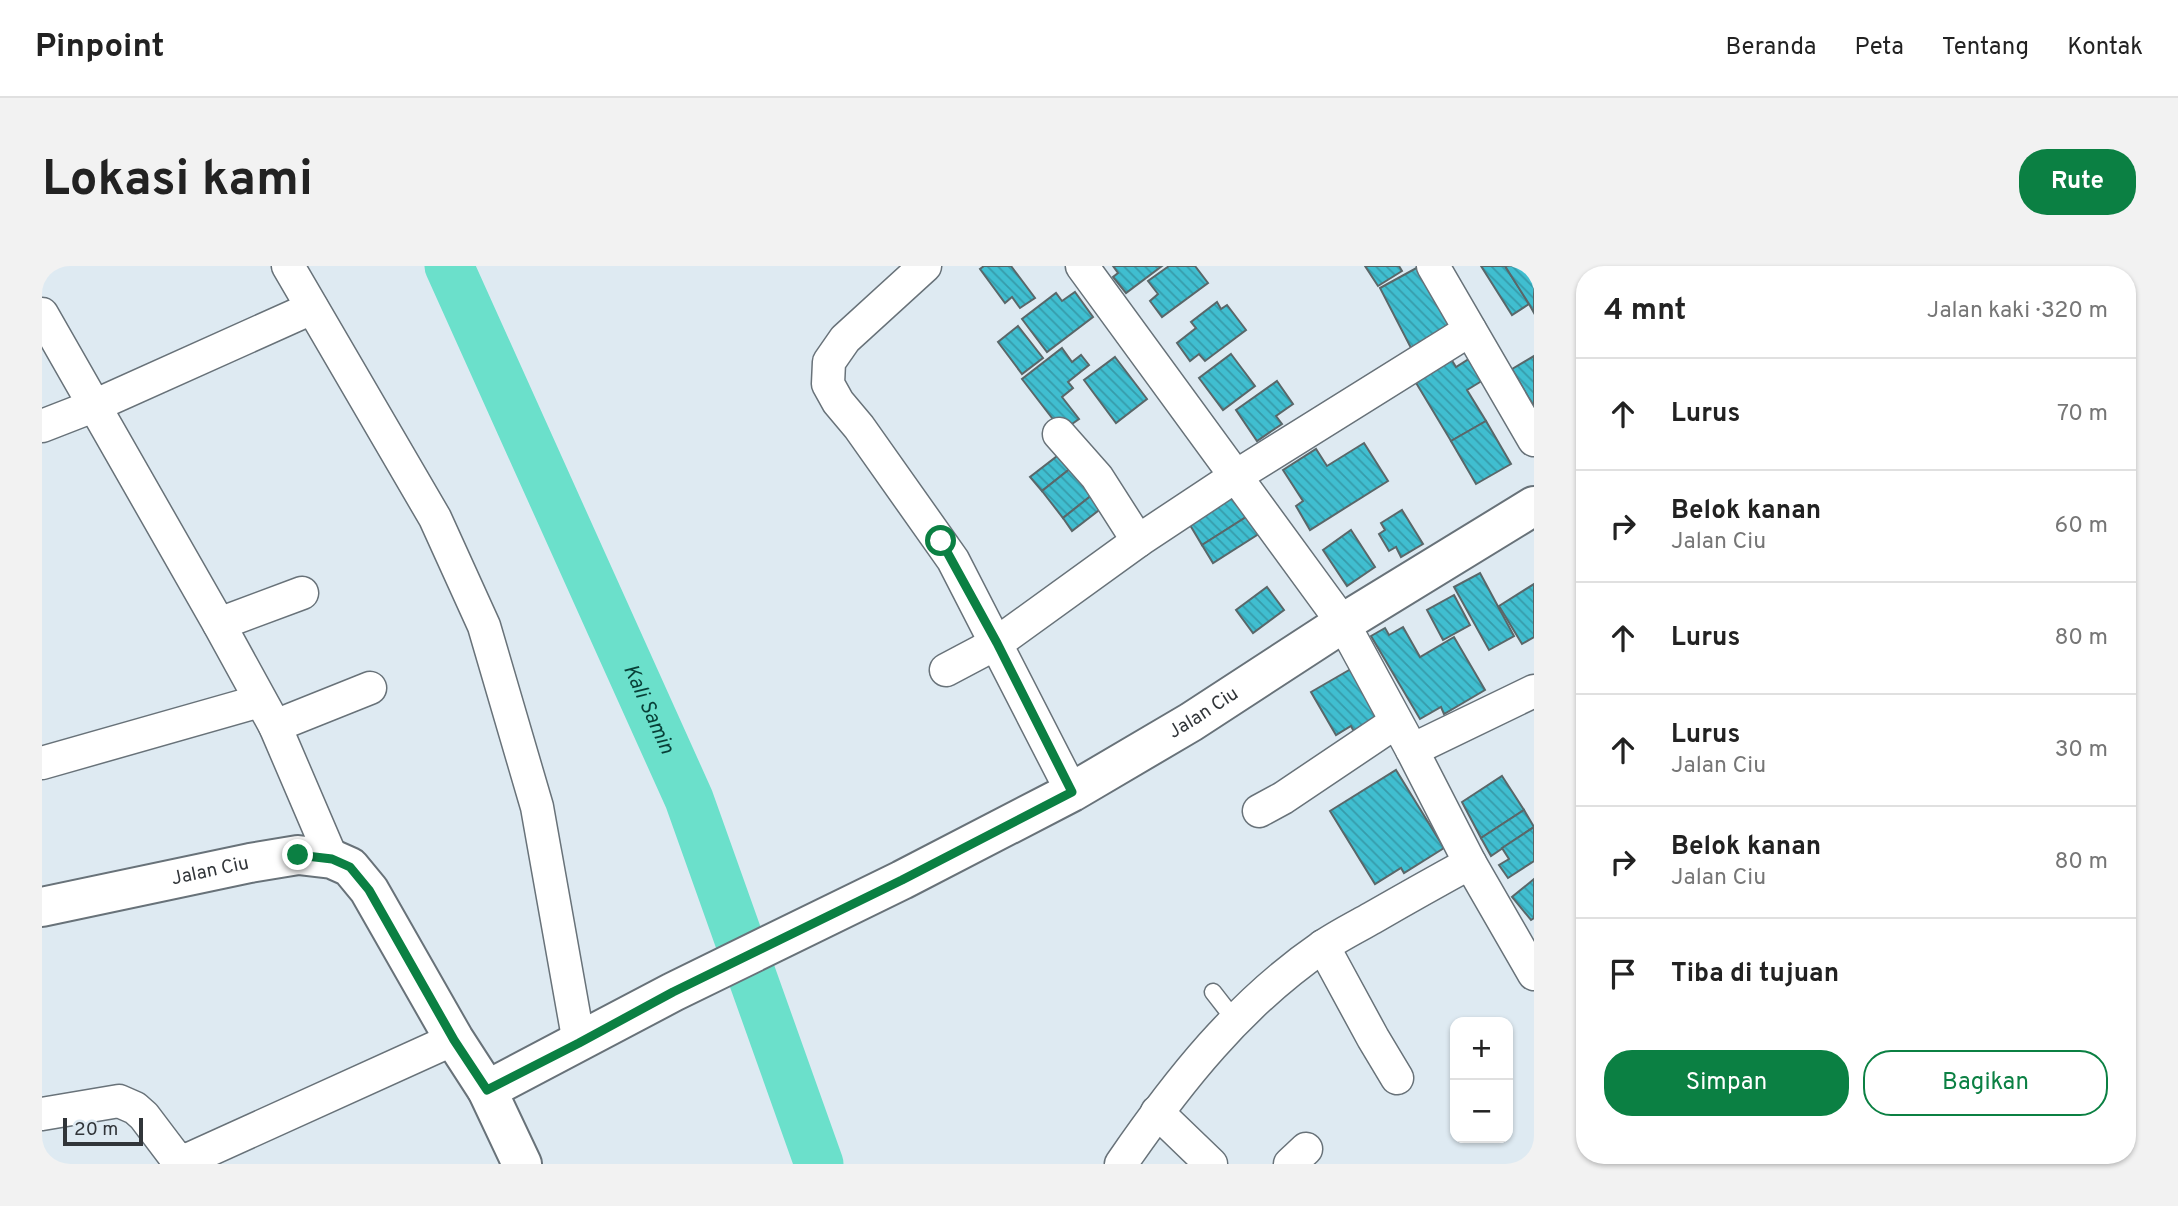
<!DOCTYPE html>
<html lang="id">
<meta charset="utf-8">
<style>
:root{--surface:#fff;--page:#f2f2f2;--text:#222;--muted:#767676;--line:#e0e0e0;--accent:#0b8043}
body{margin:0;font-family:Overpass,sans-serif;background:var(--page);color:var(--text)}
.controls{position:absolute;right:21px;bottom:21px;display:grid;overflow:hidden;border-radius:14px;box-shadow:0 2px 5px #0004}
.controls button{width:63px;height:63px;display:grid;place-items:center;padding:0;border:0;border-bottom:2px solid var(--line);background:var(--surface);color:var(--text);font:35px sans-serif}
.scale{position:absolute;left:21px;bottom:18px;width:80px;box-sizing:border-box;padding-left:7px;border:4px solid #313539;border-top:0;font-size:19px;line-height:24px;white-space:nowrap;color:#313539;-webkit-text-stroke:5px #deeaf2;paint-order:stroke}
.stop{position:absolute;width:21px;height:21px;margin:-16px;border:5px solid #0b8043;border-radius:50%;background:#fff}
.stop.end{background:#0b8043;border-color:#fff;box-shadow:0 2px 7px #0008}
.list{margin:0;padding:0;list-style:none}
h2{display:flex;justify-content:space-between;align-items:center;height:91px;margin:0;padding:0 28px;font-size:30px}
h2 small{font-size:23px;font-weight:400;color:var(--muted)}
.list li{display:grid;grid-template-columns:46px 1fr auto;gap:21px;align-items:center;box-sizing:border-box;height:112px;padding:0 28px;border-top:2px solid var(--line)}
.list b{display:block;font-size:26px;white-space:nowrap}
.list p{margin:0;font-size:23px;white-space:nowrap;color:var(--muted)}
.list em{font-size:23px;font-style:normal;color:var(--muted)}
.actions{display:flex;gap:14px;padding:21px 28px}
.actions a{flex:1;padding:16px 0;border:2px solid var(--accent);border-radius:28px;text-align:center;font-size:24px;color:var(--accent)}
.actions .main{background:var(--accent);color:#fff}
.icon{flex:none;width:38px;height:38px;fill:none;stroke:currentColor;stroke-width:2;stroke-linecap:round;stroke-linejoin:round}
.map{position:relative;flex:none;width:1492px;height:898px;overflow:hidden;border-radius:28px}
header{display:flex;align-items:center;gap:42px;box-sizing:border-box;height:98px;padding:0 35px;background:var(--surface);border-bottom:2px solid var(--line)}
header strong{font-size:33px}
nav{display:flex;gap:38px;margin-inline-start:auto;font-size:24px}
.intro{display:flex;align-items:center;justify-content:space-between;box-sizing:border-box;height:168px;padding:0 42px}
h1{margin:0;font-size:49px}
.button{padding:18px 32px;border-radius:28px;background:var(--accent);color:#fff;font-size:24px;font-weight:700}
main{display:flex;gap:42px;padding:0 42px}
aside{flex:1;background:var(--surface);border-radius:28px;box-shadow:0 2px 5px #0004}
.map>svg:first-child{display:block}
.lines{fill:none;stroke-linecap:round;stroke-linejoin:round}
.river{stroke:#6be0cb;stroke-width:49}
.building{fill:url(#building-back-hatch);stroke:#5a6769;stroke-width:2}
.service-casing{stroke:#687279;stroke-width:19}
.minor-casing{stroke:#687279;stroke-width:35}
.tertiary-casing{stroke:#687279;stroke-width:42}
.service{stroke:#fff;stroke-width:16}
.minor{stroke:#fff;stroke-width:32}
.tertiary{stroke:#fff;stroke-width:38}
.route{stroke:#0b8043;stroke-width:9}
.labels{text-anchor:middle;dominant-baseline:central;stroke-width:7;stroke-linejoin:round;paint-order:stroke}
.street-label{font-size:19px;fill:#313539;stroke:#deeaf2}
.water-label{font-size:21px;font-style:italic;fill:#083f37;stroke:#deeaf2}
</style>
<header>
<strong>Pinpoint</strong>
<nav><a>Beranda</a><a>Peta</a><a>Tentang</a><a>Kontak</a></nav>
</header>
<div class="intro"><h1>Lokasi kami</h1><a class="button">Rute</a></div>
<main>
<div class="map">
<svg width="1492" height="898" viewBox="0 0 1492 898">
<defs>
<pattern id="building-back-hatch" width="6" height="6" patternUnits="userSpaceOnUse" patternTransform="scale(1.75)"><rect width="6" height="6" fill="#40bed0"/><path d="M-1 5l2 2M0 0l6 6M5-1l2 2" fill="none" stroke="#369baa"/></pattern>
</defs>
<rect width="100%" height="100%" fill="#deeaf2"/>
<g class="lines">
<!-- river -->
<path class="river" id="s1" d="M407 0 647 533 777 898"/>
</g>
<!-- building -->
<g class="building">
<path d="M942 0H969L993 32 978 42 970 31 963 37 938 3Z"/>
<path d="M1071 0H1120L1084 27 1071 11 1076 7Z"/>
<path d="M1127 0H1153L1166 17 1120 51 1108 35 1116 28 1106 15Z"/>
<path d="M1323 0H1357L1360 5 1336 20Z"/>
<path d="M1378 0 1413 58 1369 82 1338 22Z"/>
<path d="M1439 0H1463L1487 38 1470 49Z"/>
<path d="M1463 0H1492V47L1487 38Z"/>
<path d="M1033 26 1051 51 1005 86 980 53 1014 27 1020 35Z"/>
<path d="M1175 36 1179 43 1185 39 1204 64 1163 95 1157 88 1148 95 1135 77 1154 62 1149 56Z"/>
<path d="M976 60 1001 92 980 108 956 76Z"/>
<path d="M1020 82 1030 96 1039 89 1047 99 1026 116 1031 122 1020 131 1037 153 1020 165 980 113Z"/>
<path d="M1189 88 1213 120 1181 144 1157 112Z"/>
<path d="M1406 88 1414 101 1430 91 1443 113 1425 124 1444 155 1409 175 1370 110Z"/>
<path d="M1492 90V141L1470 103Z"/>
<path d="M1073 91 1105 133 1074 157 1042 114Z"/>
<path d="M1235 115 1251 138 1234 150 1240 158 1215 175 1194 144Z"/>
<path d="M1444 155 1469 198 1434 218 1409 175Z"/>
<path d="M1322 177 1346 215 1268 264 1254 240 1261 235 1241 204 1274 183 1285 200Z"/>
<path d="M1023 184 1034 198 1000 225 988 211Z"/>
<path d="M1034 198 1055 225 1021 252 1000 225Z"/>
<path d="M1055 225 1065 238 1030 265 1021 252Z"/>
<path d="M1199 226 1212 246 1160 279 1148 259Z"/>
<path d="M1360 244 1381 278 1359 291 1354 281 1347 285 1337 268 1343 264 1339 257Z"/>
<path d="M1212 246 1223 264 1171 297 1160 279Z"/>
<path d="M1309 264 1333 301 1305 320 1281 284Z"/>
<path d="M1438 307 1472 370 1447 384 1412 321Z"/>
<path d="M1492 318V371L1480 378 1457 340Z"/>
<path d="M1225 321 1242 344 1211 367 1194 344Z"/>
<path d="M1412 329 1428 359 1401 374 1385 344Z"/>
<path d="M1361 361 1378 391 1412 371 1443 424 1402 448 1399 441 1378 453 1329 370 1343 362 1347 369Z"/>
<path d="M1314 400 1346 455 1316 473 1309 460 1294 469 1269 426Z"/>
<path d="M1354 504 1402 582 1362 607 1359 602 1333 618 1288 545Z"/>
<path d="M1460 510 1482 544 1439 572 1420 536Z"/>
<path d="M1482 544 1492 561 1449 590 1439 572Z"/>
<path d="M1492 561V595L1466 612 1457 599 1467 593 1460 582Z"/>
<path d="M1492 613V652L1489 654 1470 631Z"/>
</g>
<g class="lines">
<!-- service casing -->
<g class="service-casing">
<path id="service" d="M1171 726 1192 753"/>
</g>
<!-- minor casing -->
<g class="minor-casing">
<g id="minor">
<path d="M246 0 393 252 442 360 495 541 537 777"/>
<path d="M883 0 803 73 787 96 786 118 796 136 817 161 911 294 1030 526"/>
<path d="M1040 0 1301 357 1370 484 1428 597 1492 708"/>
<path d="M1391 0 1492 174"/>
<path d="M0 48 177 358 233 460 290 593"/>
<path d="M0 160 54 139 270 42"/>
<path d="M1017 168 1055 211 1096 275"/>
<path d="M177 358 260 327"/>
<path d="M904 404 955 377 1096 275 1194 210 1428 64"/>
<path d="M233 460 328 422"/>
<path d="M1370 484 1492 425"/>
<path d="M0 497 218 435"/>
<path d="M1217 545 1241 532 1354 456"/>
<path d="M1281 680 1331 772 1355 812"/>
<path d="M1115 846 1169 898"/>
<path d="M0 848 77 835 93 842 102 850 133 891 145 894 412 773"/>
<path d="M1079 898C1136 815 1197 738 1280 681 1296 670 1314 661 1330 652 1363 633 1395 615 1428 597"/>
<path d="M1248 898 1264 883"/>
</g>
</g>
<!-- tertiary casing -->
<g class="tertiary-casing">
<g id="tertiary">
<path id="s2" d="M0 641 208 597 256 589 290 593 308 601 327 624 412 773 445 824 480 898"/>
<path id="s3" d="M445 824 631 726 860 614 1030 526 1149 456 1301 357 1492 240"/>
</g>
</g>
<!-- service -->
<use href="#service" class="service"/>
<!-- minor -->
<use href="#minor" class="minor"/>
<!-- tertiary -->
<use href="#tertiary" class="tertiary"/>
</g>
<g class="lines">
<!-- route -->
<path class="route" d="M256 589 290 593 308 601 327 624 412 774 445 824 537 777 631 726 860 614 1030 526 955 377 899 275"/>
</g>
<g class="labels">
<!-- street labels -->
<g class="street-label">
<text stroke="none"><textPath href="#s3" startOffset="810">Jalan Ciu</textPath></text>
<text stroke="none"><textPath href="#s2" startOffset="172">Jalan Ciu</textPath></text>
</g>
<!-- water labels -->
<g class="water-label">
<text stroke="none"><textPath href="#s1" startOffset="486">Kali Samin</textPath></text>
</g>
</g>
</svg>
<div class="controls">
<button>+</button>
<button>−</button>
</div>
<div class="scale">20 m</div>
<div class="stop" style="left:899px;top:275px"></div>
<div class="stop end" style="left:256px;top:589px"></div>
</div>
<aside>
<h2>4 mnt<small>Jalan kaki · 320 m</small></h2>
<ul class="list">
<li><svg class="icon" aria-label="ahead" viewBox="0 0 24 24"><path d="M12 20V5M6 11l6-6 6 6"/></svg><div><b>Lurus</b></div><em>70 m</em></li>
<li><svg class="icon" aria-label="right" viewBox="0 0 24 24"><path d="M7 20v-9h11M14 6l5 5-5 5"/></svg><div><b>Belok kanan</b><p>Jalan Ciu</p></div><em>60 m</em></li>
<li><svg class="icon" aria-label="ahead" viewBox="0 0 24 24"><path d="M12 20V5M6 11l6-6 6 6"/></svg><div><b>Lurus</b></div><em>80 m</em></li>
<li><svg class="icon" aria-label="ahead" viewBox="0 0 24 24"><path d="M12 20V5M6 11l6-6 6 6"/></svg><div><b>Lurus</b><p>Jalan Ciu</p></div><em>30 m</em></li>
<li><svg class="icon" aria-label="right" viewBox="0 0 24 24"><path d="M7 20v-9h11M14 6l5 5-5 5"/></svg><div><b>Belok kanan</b><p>Jalan Ciu</p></div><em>80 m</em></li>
<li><svg class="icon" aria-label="arrive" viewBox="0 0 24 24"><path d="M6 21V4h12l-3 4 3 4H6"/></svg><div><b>Tiba di tujuan</b></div></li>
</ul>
<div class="actions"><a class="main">Simpan</a><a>Bagikan</a></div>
</aside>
</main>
